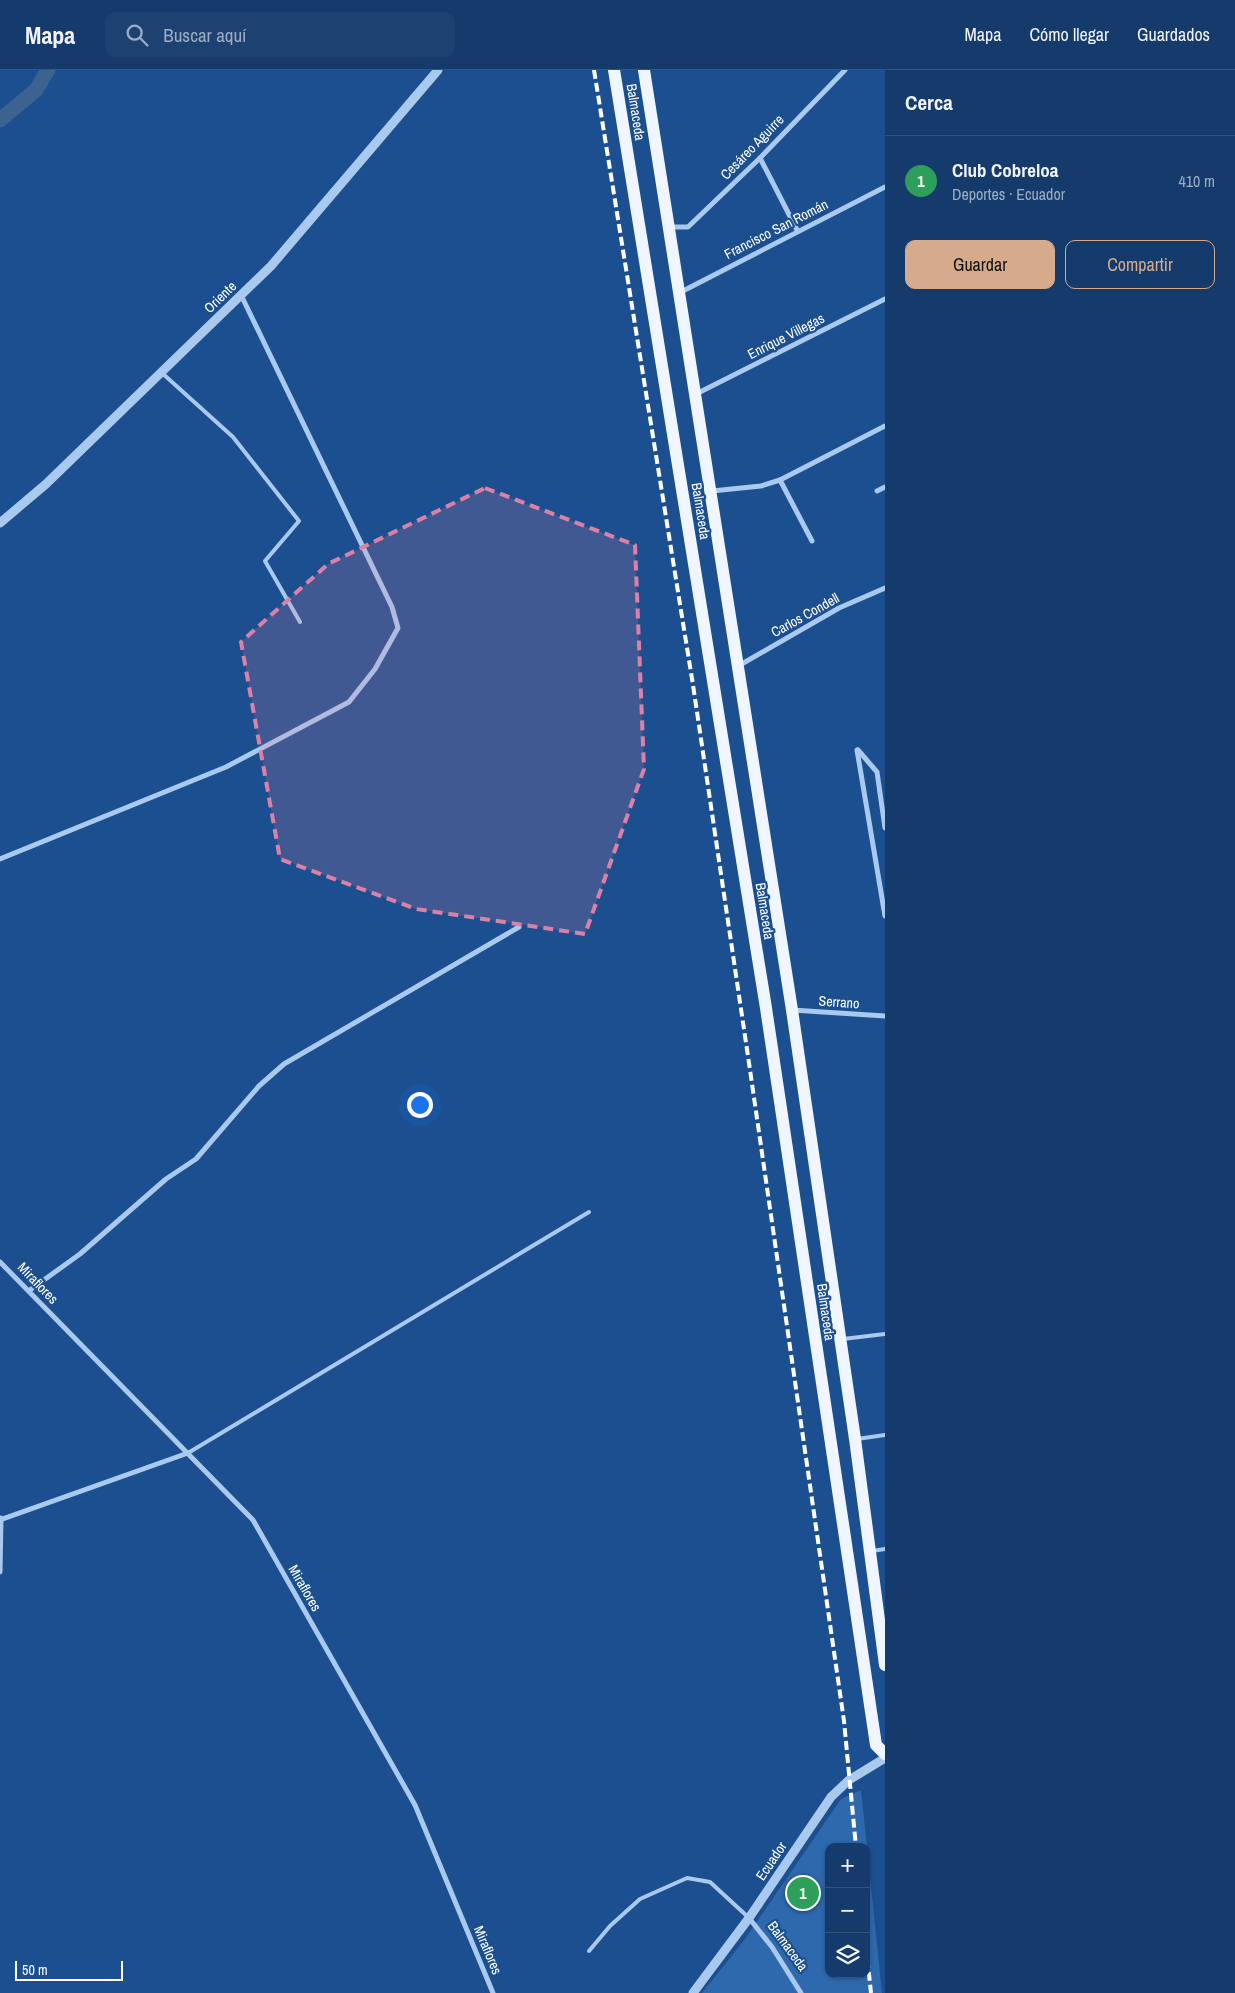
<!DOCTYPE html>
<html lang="es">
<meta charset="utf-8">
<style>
:root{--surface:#143b6b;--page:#1d4271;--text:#f1f3f6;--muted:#9dadc1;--line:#33557e;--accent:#d6ab8b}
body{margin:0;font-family:"Archivo Narrow",sans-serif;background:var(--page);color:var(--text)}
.controls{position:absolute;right:15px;bottom:15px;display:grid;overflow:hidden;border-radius:10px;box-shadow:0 1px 4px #0004}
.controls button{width:45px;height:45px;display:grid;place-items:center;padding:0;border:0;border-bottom:1px solid var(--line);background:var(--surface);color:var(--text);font:25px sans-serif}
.scale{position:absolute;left:15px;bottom:12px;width:108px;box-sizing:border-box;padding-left:5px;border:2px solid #fff;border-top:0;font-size:14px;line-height:18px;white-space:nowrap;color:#fff;-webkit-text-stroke:4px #1b4f8f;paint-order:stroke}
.you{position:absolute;left:419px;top:1034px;width:18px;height:18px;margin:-12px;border:4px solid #fff;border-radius:50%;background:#1a73e8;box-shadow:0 0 0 8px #1a73e833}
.badge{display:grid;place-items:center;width:32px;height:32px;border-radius:50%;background:var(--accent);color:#fff;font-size:16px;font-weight:700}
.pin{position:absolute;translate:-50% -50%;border:2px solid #fff;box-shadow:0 1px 5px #0006}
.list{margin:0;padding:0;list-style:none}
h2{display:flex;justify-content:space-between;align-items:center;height:65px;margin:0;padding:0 20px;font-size:21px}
h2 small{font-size:16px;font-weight:400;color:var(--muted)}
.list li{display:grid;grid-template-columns:32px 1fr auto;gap:15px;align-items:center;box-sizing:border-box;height:90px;padding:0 20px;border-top:1px solid var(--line)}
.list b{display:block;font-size:19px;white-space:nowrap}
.list p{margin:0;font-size:16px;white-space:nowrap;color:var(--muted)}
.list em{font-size:16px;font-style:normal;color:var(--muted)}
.actions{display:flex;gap:10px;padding:15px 20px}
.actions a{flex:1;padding:11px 0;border:1px solid var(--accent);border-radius:10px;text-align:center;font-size:18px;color:var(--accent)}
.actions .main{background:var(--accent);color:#111}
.icon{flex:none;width:28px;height:28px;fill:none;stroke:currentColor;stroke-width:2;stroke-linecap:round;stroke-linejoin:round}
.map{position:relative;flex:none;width:885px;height:1923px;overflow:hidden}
header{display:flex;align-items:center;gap:30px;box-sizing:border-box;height:70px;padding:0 25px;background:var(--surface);border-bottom:1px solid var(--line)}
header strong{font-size:24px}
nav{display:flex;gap:28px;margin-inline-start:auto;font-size:18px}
.search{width:350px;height:45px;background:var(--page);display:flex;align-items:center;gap:12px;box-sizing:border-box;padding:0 18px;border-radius:10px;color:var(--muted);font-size:19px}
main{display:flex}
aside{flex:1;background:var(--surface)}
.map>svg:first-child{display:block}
.green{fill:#2e69ad;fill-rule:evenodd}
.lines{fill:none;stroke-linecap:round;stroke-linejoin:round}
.canal{stroke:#3c6290;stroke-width:15}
.service{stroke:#a9c9ee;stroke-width:4}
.minor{stroke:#a9c9ee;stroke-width:5}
.tertiary{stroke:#a9c9ee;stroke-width:9}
.primary{stroke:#f0f6ff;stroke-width:12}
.rail{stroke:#fff;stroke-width:4;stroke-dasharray:9 4;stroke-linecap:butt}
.marked{fill:#dd80a5;fill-opacity:0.2;stroke:#dd80a5;stroke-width:4;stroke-dasharray:10 6;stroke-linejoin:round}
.labels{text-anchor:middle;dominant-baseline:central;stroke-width:4.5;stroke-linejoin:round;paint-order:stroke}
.street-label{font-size:14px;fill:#fff;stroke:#1b4f8f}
</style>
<header>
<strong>Mapa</strong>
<div class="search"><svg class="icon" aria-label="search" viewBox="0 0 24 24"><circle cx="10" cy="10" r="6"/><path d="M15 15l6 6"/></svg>Buscar aquí</div>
<nav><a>Mapa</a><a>Cómo llegar</a><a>Guardados</a></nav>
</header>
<main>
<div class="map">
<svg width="885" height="1923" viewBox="0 0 885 1923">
<rect width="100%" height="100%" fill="#1b4f8f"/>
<!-- green -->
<path class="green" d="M861 1720 882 1923H702L745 1869 841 1729ZM829 1777H866V1904H829Z"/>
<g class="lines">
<!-- canal -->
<path class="canal" d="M0 50 36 20 48 0"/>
<!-- service -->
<g class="service">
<path d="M162 303 233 367 299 451 265 491 300 552"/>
<path d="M843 1269 885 1264"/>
<path d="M857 1369 885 1365"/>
<path d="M188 1383 589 1142"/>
<path d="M872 1481 885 1479"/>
<path d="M589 1881 610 1856 640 1829 687 1808 710 1812 748 1847"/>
</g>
<!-- minor -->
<g class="minor">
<path d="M760 88 797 160"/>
<path d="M670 157H688L760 88 845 0"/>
<path d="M681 222 885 117"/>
<path d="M696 324 885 229"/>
<path d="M712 421 761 416 780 410"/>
<path d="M877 421 885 417"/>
<path d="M812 471 780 410 885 356"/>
<path d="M740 595 839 538 885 518"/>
<path d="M857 680 885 846"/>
<path d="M858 680 877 702 885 758"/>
<path d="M0 789 226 697 349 632 375 599 398 558 392 537 241 225"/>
<path d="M792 940 885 946"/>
<path d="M0 1192 253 1450 415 1735 493 1923"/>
<path d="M30 1220 80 1184 166 1109 196 1089 259 1016 284 994 519 857"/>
<path d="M0 1450 188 1383"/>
<path d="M0 1502 1 1448"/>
<path d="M749 1848 772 1877 801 1923"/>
</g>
<!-- tertiary -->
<g class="tertiary">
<path d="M0 453 46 414 271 196 438 0"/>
<path d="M693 1923 749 1848 831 1727 849 1710 885 1688"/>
</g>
<!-- primary -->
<g class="primary">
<path d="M614 0 766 938 876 1675 885 1684"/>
<path d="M644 0 792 940 855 1369 885 1595"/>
</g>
<!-- rail -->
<g class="rail">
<path d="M594 0 693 615 749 993 844 1651 856 1777"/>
<path d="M866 1876 871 1923"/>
</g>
</g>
<!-- marked area -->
<path class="marked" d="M485 418 635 475 644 699 585 864 416 839 280 789 241 572 328 494Z"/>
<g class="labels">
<!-- street labels -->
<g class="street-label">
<text transform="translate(636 42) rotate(81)">Balmaceda</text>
<text transform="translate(752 77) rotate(-46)">Cesáreo Aguirre</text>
<text transform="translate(776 159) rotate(-27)">Francisco San Román</text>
<text transform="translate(220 227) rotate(-44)">Oriente</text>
<text transform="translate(786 266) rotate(-27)">Enrique Villegas</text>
<text transform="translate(701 441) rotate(81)">Balmaceda</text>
<text transform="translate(805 545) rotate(-29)">Carlos Condell</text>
<text transform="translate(765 841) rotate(81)">Balmaceda</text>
<text transform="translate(839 932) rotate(4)">Serrano</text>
<text transform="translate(38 1213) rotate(46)">Miraflores</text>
<text transform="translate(826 1242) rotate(82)">Balmaceda</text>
<text transform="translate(305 1518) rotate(60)">Miraflores</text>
<text transform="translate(771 1791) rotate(-56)">Ecuador</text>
<text transform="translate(788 1876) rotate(54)">Balmaceda</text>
<text transform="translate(488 1880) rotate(67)">Miraflores</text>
</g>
</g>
</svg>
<div class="controls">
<button>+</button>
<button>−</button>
<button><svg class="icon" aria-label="layers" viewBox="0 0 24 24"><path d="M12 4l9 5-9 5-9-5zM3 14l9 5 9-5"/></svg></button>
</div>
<div class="scale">50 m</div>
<div class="you"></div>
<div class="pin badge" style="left:803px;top:1823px;background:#2e9e5b">1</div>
</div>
<aside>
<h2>Cerca<small></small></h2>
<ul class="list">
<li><span class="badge" style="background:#2e9e5b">1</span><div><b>Club Cobreloa</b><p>Deportes · Ecuador</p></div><em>410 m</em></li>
</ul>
<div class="actions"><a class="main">Guardar</a><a>Compartir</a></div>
</aside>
</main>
